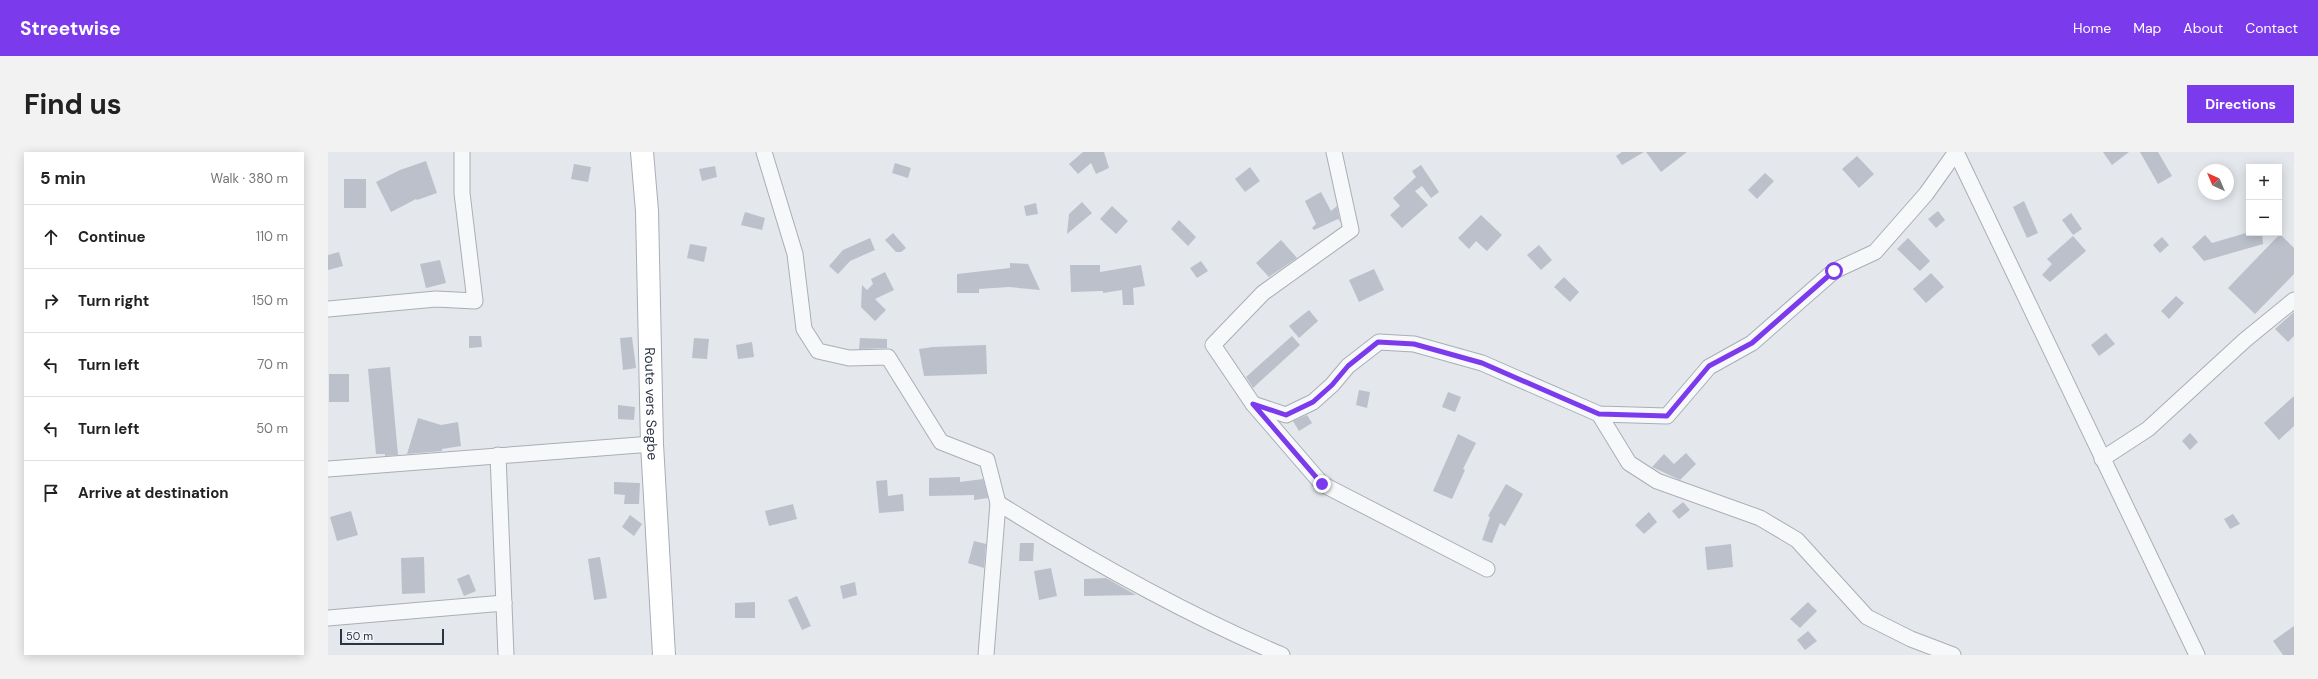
<!DOCTYPE html>
<meta charset="utf-8">
<style>
:root{--surface:#fff;--page:#f2f2f2;--text:#222;--muted:#767676;--line:#e0e0e0;--accent:#7c3aed}
body{margin:0;font-family:"DM Sans",sans-serif;background:var(--page);color:var(--text)}
.controls{position:absolute;right:12px;top:12px;display:grid;overflow:hidden;border-radius:0px;box-shadow:0 2px 10px #0003}
.controls button{width:36px;height:36px;display:grid;place-items:center;padding:0;border:0;border-bottom:1px solid var(--line);background:var(--surface);color:var(--text);font:20px sans-serif}
.compass{position:absolute;left:1870px;top:12px;width:36px;height:36px;border-radius:50%;background:var(--surface);box-shadow:0 2px 10px #0003;rotate:316deg}
.scale{position:absolute;left:12px;bottom:10px;width:104px;box-sizing:border-box;padding-left:4px;border:2px solid #2b3445;border-top:0;font-size:11px;line-height:14px;white-space:nowrap;color:#2b3445;-webkit-text-stroke:3px #f4f6f9;paint-order:stroke}
.stop{position:absolute;width:12px;height:12px;margin:-9px;border:3px solid #7c3aed;border-radius:50%;background:#fff}
.stop.end{background:#7c3aed;border-color:#fff;box-shadow:0 1px 4px #0008}
.list{margin:0;padding:0;list-style:none}
h2{display:flex;justify-content:space-between;align-items:center;height:52px;margin:0;padding:0 16px;font-size:17px}
h2 small{font-size:13px;font-weight:400;color:var(--muted)}
.list li{display:grid;grid-template-columns:26px 1fr auto;gap:12px;align-items:center;box-sizing:border-box;height:64px;padding:0 16px;border-top:1px solid var(--line)}
.list b{display:block;font-size:15px;white-space:nowrap}
.list em{font-size:13px;font-style:normal;color:var(--muted)}
.icon{flex:none;width:22px;height:22px;fill:none;stroke:currentColor;stroke-width:2;stroke-linecap:round;stroke-linejoin:round}
.map{position:relative;flex:none;width:1966px;height:503px;overflow:hidden;border-radius:0px}
header{display:flex;align-items:center;gap:24px;box-sizing:border-box;height:56px;padding:0 20px;background:var(--accent);color:#fff}
header strong{font-size:19px}
nav{display:flex;gap:22px;margin-inline-start:auto;font-size:14px}
.intro{display:flex;align-items:center;justify-content:space-between;box-sizing:border-box;height:96px;padding:0 24px}
h1{margin:0;font-size:28px}
.button{padding:10px 18px;border-radius:0px;background:var(--accent);color:#fff;font-size:14px;font-weight:700}
main{display:flex;gap:24px;padding:0 24px}
aside{flex:1;background:var(--surface);border-radius:0px;box-shadow:0 2px 10px #0003}
.map>svg:first-child{display:block}
.building{fill:#bbc0ca}
.lines{fill:none;stroke-linecap:round;stroke-linejoin:round}
.street-casing{stroke:#a9aeb7;stroke-width:17}
.secondary-casing{stroke:#a9aeb7;stroke-width:24}
.street{stroke:#f7f8fa;stroke-width:15}
.secondary{stroke:#fff;stroke-width:22}
.route{stroke:#7c3aed;stroke-width:5}
.labels{text-anchor:middle;dominant-baseline:central;stroke-width:4;stroke-linejoin:round;paint-order:stroke}
.street-label{font-size:14px;fill:#2b3445;stroke:#f4f6f9}
</style>
<header>
<strong>Streetwise</strong>
<nav><a>Home</a><a>Map</a><a>About</a><a>Contact</a></nav>
</header>
<div class="intro"><h1>Find us</h1><a class="button">Directions</a></div>
<main>
<aside>
<h2>5 min<small>Walk · 380 m</small></h2>
<ul class="list">
<li><svg class="icon" aria-label="ahead" viewBox="0 0 24 24"><path d="M12 20V5M6 11l6-6 6 6"/></svg><div><b>Continue</b></div><em>110 m</em></li>
<li><svg class="icon" aria-label="right" viewBox="0 0 24 24"><path d="M7 20v-9h11M14 6l5 5-5 5"/></svg><div><b>Turn right</b></div><em>150 m</em></li>
<li><svg class="icon" aria-label="left" viewBox="0 0 24 24"><path d="M17 20v-9H6M10 6l-5 5 5 5"/></svg><div><b>Turn left</b></div><em>70 m</em></li>
<li><svg class="icon" aria-label="left" viewBox="0 0 24 24"><path d="M17 20v-9H6M10 6l-5 5 5 5"/></svg><div><b>Turn left</b></div><em>50 m</em></li>
<li><svg class="icon" aria-label="arrive" viewBox="0 0 24 24"><path d="M6 21V4h12l-3 4 3 4H6"/></svg><div><b>Arrive at destination</b></div></li>
</ul>
</aside>
<div class="map">
<svg width="1966" height="503" viewBox="0 0 1966 503">
<rect width="100%" height="100%" fill="#e4e7ec"/>
<!-- building -->
<g class="building">
<path d="M755 0H776L781 16 768 22 763 11 750 22 741 12Z"/>
<path d="M1294 0H1316L1294 13 1288 4Z"/>
<path d="M1318 0H1359L1333 20Z"/>
<path d="M1775 0H1801L1784 13Z"/>
<path d="M1812 0H1830L1844 24 1830 32Z"/>
<path d="M1529 4 1546 22 1531 36 1514 17Z"/>
<path d="M98 9 109 41 89 48 88 47 63 60 48 30 72 18Z"/>
<path d="M567 11 583 16 580 26 564 21Z"/>
<path d="M246 12 263 15 260 30 243 27Z"/>
<path d="M1093 13 1111 40 1103 46 1094 34 1087 39 1100 53 1074 76 1062 63 1072 54 1065 46 1088 25 1084 19Z"/>
<path d="M387 14 389 25 374 29 371 17Z"/>
<path d="M922 15 932 29 917 40 907 27Z"/>
<path d="M1437 21 1446 29 1429 47 1420 38Z"/>
<rect x="16" y="27" width="22" height="29"/>
<path d="M993 40 1003 59 1009 54 1012 70 1010 67 986 78 984 76 988 72 977 49Z"/>
<path d="M1696 49 1710 81 1699 86 1685 55Z"/>
<path d="M754 50 764 61 739 82 741 62Z"/>
<path d="M708 51 710 62 698 64 696 54Z"/>
<path d="M784 54 800 69 788 82 772 67Z"/>
<path d="M1610 59 1617 68 1608 76 1600 67Z"/>
<path d="M417 60 437 66 434 78 413 73Z"/>
<path d="M1743 61 1754 77 1745 83 1734 68Z"/>
<path d="M1153 63 1174 83 1159 99 1148 89 1141 97 1130 86Z"/>
<path d="M851 68 868 85 860 94 843 77Z"/>
<path d="M565 81 578 96 573 100H568L557 88Z"/>
<path d="M1918 81H1934L1935 92 1876 109 1864 95 1877 83 1884 91Z"/>
<path d="M1952 82 1966 96V122L1927 162 1900 136Z"/>
<path d="M1745 84 1758 99 1722 130 1714 123 1724 112 1719 107Z"/>
<path d="M1834 85 1841 93 1832 101 1825 93Z"/>
<path d="M542 86 547 98 522 109 510 122 501 114 515 98Z"/>
<path d="M1580 86 1602 109 1592 119 1569 97Z"/>
<path d="M953 88 969 106 941 125 928 111Z"/>
<path d="M362 92 379 95 376 110 359 106Z"/>
<path d="M1211 93 1224 108 1213 118 1199 103Z"/>
<path d="M11 100 15 114 0 118V103Z"/>
<path d="M112 108 118 131 98 136 92 112Z"/>
<path d="M873 109 880 119 869 126 862 116Z"/>
<path d="M682 111 700 112 712 138 681 135 651 137V141H629V122L682 116Z"/>
<path d="M742 113H772V120L813 113 817 134 805 136 806 153H795L794 138 775 141V139L743 140Z"/>
<path d="M1046 117 1056 138 1031 150 1021 128Z"/>
<path d="M557 120 566 138 547 147 558 158 547 169 533 155 534 133 539 138 545 132 543 127Z"/>
<path d="M1603 121 1616 135 1598 151 1585 137Z"/>
<path d="M1236 125 1251 140 1242 150 1226 135Z"/>
<path d="M1848 144 1856 151 1841 167 1833 159Z"/>
<path d="M981 158 990 169 971 186 961 174Z"/>
<path d="M1966 160V184L1960 190 1947 177Z"/>
<path d="M1778 181 1787 192 1771 204 1763 193Z"/>
<path d="M141 184H153L154 195 141 196Z"/>
<path d="M964 184 972 193 925 236 918 225Z"/>
<path d="M304 185 308 216 295 218 292 186Z"/>
<path d="M366 186 381 187 379 207 364 206Z"/>
<path d="M532 186 559 187V196L531 197Z"/>
<path d="M424 190 426 205 410 207 408 193Z"/>
<path d="M658 193 659 222 596 224 591 197 605 195Z"/>
<path d="M62 215 70 303 57 304V302H48L40 217Z"/>
<rect x="1" y="222" width="20" height="28"/>
<path d="M1031 238 1042 240 1039 256 1028 253Z"/>
<path d="M1120 240 1133 245 1127 260 1114 255Z"/>
<path d="M1966 244V274L1951 288 1936 271Z"/>
<path d="M290 253 307 255 306 268 290 267Z"/>
<path d="M979 263 984 271 971 279 965 269Z"/>
<path d="M90 266 113 273 130 270 133 294 114 297V299L79 302Z"/>
<path d="M1862 281 1870 290 1862 298 1854 289Z"/>
<path d="M1130 282 1148 291 1135 317 1137 318 1124 347 1105 339Z"/>
<path d="M1358 301 1368 312 1352 328 1324 315 1336 302 1346 312Z"/>
<path d="M632 325V330L655 327 660 346 646 348V343L601 344V326Z"/>
<path d="M559 328 560 344 575 342 576 359 551 361 548 329Z"/>
<path d="M286 330 312 331 311 352H296L297 343 286 342Z"/>
<path d="M1178 332 1195 342 1177 374 1172 371 1164 391 1154 388 1162 365 1160 364Z"/>
<path d="M1355 350 1362 358 1351 367 1344 359Z"/>
<path d="M465 352 469 367 441 374 437 359Z"/>
<path d="M23 359 30 383 9 389 2 365Z"/>
<path d="M1321 360 1329 370 1316 382 1307 373Z"/>
<path d="M1905 362 1912 372 1902 377 1896 367Z"/>
<path d="M302 363 314 372 306 384 294 375Z"/>
<path d="M646 389 658 392 656 416 640 411Z"/>
<path d="M692 391H706L705 409H691Z"/>
<path d="M1403 392 1405 415 1379 418 1377 395Z"/>
<path d="M96 405 97 441 74 442 73 406Z"/>
<path d="M272 405 279 446 266 448 260 407Z"/>
<path d="M723 416 729 444 711 448 706 419Z"/>
<path d="M141 422 148 439 136 444 129 427Z"/>
<path d="M778 426 808 443 756 444V427Z"/>
<path d="M527 430 529 443 515 447 512 434Z"/>
<path d="M469 444 483 474 474 478 460 448Z"/>
<path d="M427 450V466H407V451Z"/>
<path d="M1480 450 1489 459 1472 476 1462 467Z"/>
<path d="M1966 474V503H1955L1945 489Z"/>
<path d="M1480 479 1489 489 1477 498 1469 488Z"/>
</g>
<g class="lines">
<!-- street casing -->
<g class="street-casing">
<g id="street">
<path d="M436 0 467 102 476 177 490 199 521 206 560 205 613 290 659 308 670 351 658 503"/>
<path d="M1006 0 1023 78 935 141 885 193 925 252 994 332 1159 417"/>
<path d="M1628 0 1869 503"/>
<path d="M0 157 108 147 147 149 134 41V0"/>
<path d="M925 252 958 263 985 250 1004 233 1020 214 1051 190 1086 192 1154 211 1271 262 1339 264 1381 215 1424 191 1506 119 1547 100 1598 42 1628 0"/>
<path d="M1271 262 1301 311 1329 329 1432 366 1469 388 1539 465 1583 487 1625 503"/>
<path d="M170 303 178 503"/>
<path d="M1774 307 1820 277 1917 188 1966 148"/>
<path d="M0 317 324 292"/>
<path d="M670 351C761 408 855 461 954 503"/>
<path d="M0 466 176 451"/>
</g>
</g>
<!-- secondary casing -->
<g class="secondary-casing">
<g id="secondary">
<path id="s1" d="M314 0 319 59 324 292 336 503"/>
</g>
</g>
<!-- street -->
<use href="#street" class="street"/>
<!-- secondary -->
<use href="#secondary" class="secondary"/>
</g>
<g class="lines">
<!-- route -->
<path class="route" d="M994 332 925 252 958 263 985 250 1004 233 1020 214 1050 190 1086 192 1154 211 1271 262 1339 264 1381 214 1424 191 1506 119"/>
</g>
<g class="labels">
<!-- street labels -->
<g class="street-label">
<text stroke="none"><textPath href="#s1" startOffset="252">Route vers Segbe</textPath></text>
</g>
</g>
</svg>
<div class="controls">
<button>+</button>
<button>−</button>
</div>
<svg class="compass" viewBox="-18 -18 36 36"><path d="M0-13l5 13h-10z" fill="#e53935"/><path d="M0 13l5-13h-10z" fill="#767676"/></svg>
<div class="scale">50 m</div>
<div class="stop" style="left:1506px;top:119px"></div>
<div class="stop end" style="left:994px;top:332px"></div>
</div>
</main>
